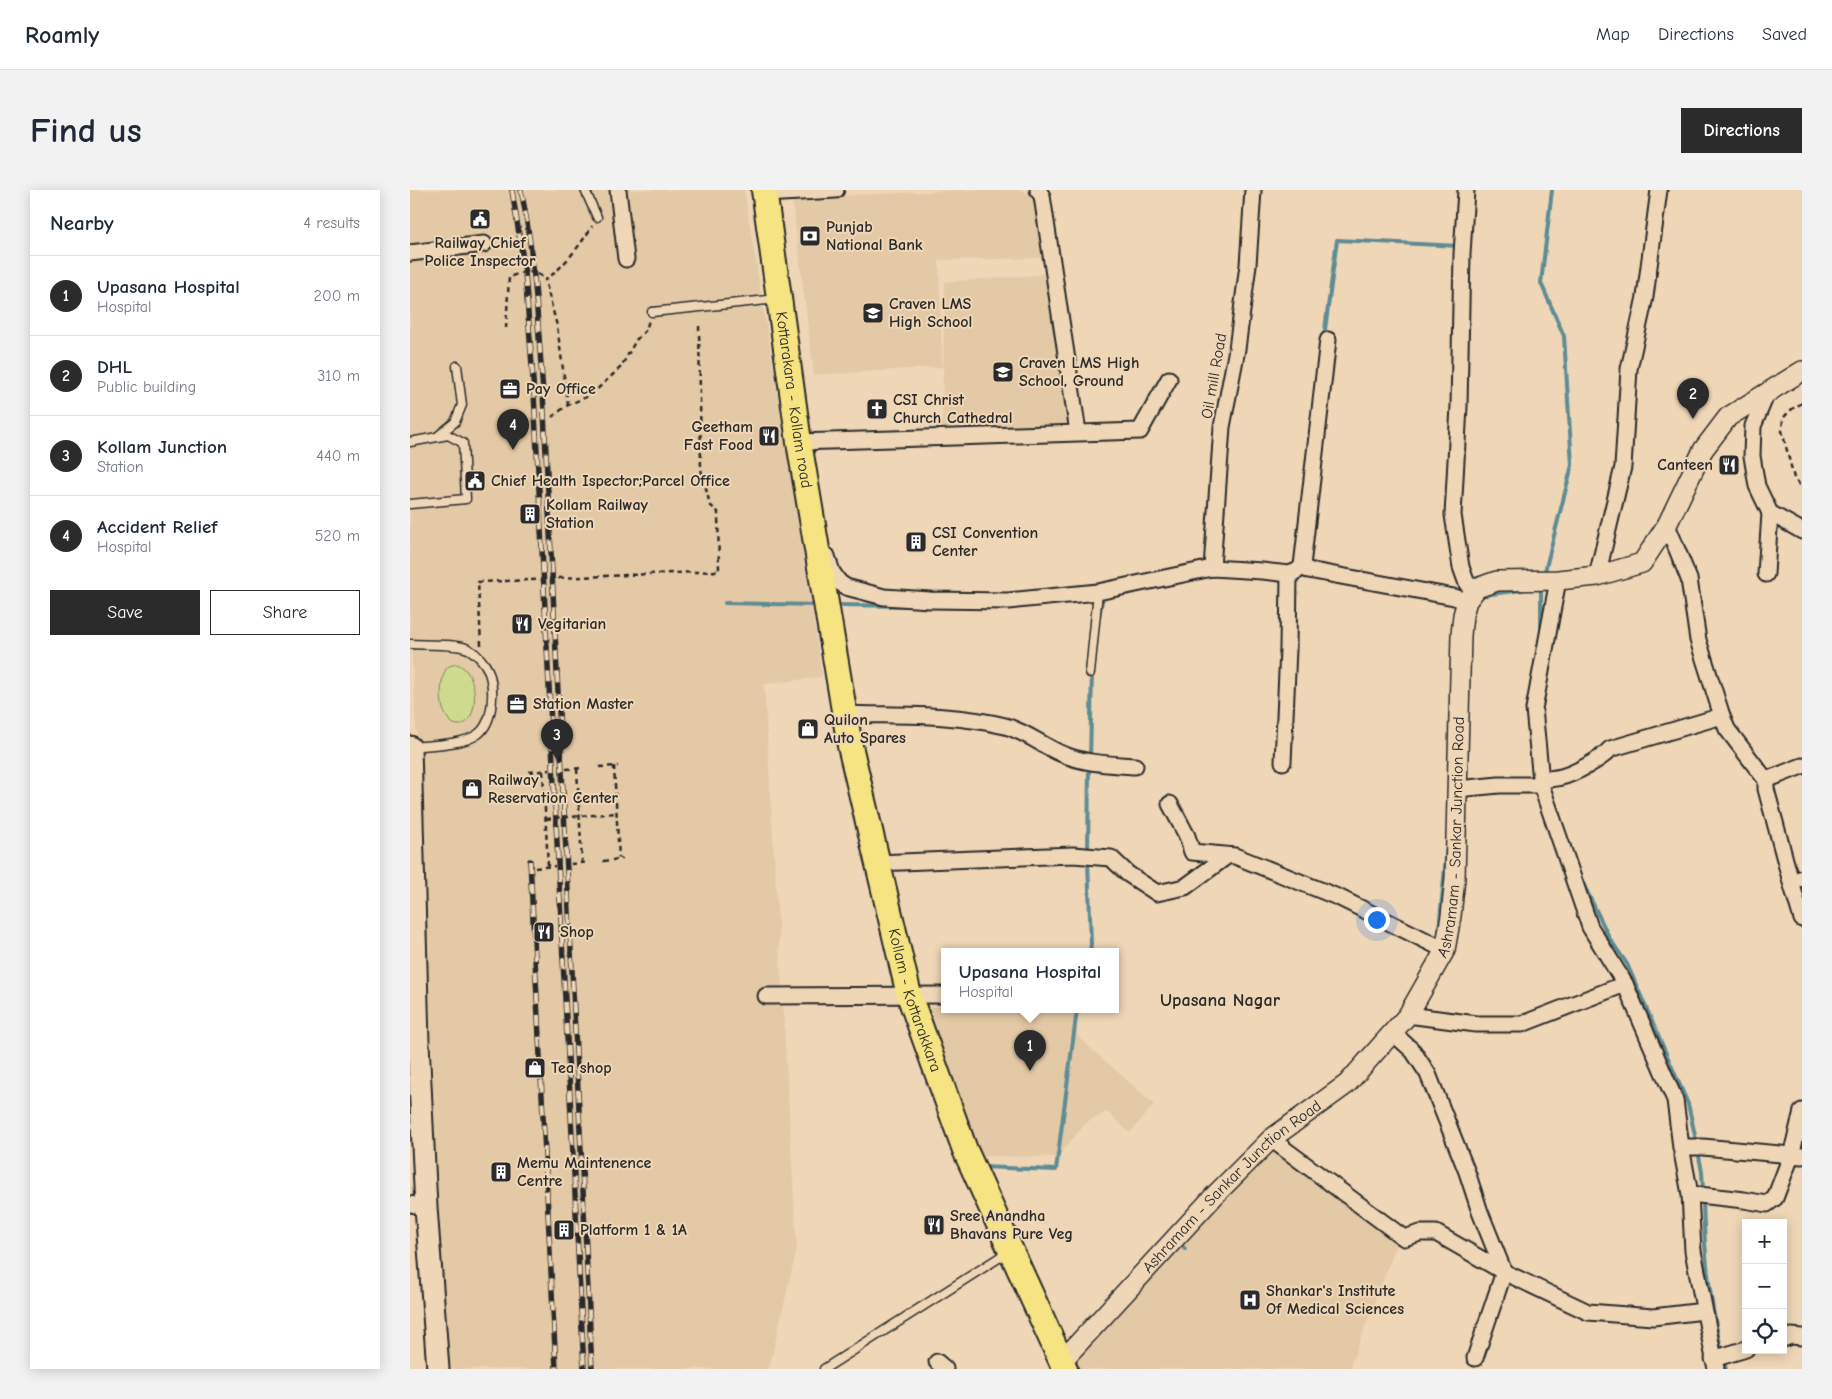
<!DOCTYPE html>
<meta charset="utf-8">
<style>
:root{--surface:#fff;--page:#f2f2f3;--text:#1f2937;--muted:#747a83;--line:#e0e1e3;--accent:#2b2b2b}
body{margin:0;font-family:"Comic Neue",sans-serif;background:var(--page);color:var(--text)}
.controls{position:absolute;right:15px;bottom:15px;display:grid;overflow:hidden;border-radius:0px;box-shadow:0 2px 12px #0003}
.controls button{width:45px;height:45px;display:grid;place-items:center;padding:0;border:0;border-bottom:1px solid var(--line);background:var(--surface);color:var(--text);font:25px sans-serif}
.you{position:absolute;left:966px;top:729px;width:18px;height:18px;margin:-12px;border:4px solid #fff;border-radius:50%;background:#1a73e8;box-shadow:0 0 0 8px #1a73e833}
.badge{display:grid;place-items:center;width:32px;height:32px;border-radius:50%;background:var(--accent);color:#fff;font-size:16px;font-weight:700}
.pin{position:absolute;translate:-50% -41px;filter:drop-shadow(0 1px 2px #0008)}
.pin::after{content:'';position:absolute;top:26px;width:18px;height:15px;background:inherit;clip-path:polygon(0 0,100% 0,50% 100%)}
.popup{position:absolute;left:531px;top:758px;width:178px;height:65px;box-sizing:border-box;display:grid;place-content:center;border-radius:0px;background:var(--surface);filter:drop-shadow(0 1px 4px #0005);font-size:16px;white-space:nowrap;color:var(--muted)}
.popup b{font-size:19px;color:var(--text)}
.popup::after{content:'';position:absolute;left:50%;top:100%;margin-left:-10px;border:10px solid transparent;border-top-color:var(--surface)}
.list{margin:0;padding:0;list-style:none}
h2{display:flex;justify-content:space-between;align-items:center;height:65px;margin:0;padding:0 20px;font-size:21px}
h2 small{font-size:16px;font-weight:400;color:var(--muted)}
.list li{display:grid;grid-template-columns:32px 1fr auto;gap:15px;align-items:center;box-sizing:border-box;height:80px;padding:0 20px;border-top:1px solid var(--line)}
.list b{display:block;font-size:19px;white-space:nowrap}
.list p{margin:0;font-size:16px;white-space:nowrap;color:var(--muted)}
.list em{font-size:16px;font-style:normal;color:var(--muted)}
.actions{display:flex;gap:10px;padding:15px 20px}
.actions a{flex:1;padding:11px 0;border:1px solid var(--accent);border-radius:0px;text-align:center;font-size:18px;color:var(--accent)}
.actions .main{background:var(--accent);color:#fff}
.icon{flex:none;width:28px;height:28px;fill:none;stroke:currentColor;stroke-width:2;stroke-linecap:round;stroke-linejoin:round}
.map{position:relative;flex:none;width:1392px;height:1179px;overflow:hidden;border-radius:0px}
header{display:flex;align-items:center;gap:30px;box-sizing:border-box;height:70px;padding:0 25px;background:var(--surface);border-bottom:1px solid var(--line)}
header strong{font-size:24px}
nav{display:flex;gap:28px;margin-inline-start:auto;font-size:18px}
.intro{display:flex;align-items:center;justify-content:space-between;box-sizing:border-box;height:120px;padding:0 30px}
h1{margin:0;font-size:35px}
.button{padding:12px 22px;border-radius:0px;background:var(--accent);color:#fff;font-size:18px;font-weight:700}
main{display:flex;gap:30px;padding:0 30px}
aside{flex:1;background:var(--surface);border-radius:0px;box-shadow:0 2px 12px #0003}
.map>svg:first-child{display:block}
.built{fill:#e3c9a6}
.green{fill:#ceda8d;stroke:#7c825c}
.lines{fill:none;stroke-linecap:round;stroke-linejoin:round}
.stream{stroke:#5d8c95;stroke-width:4}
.service-casing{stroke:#2b2b2b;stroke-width:11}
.minor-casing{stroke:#2b2b2b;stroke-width:19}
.tertiary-casing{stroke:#2b2b2b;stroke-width:22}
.secondary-casing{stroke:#2b2b2b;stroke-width:25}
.primary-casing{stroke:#2b2b2b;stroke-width:28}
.path{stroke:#2b2b2b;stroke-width:2.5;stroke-dasharray:5 4;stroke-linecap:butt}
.service{stroke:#efd6b7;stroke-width:8}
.minor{stroke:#efd6b7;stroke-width:15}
.tertiary{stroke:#efd6b7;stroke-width:19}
.secondary{stroke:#efd6b7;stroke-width:21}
.primary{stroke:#f6e381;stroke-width:24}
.rail-casing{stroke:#2b2b2b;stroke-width:5.5}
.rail{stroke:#efd6b7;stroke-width:4;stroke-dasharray:11;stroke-linecap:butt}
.path-bridge{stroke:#2b2b2b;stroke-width:2.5;stroke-dasharray:5 4;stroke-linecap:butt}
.labels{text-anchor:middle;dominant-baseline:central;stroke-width:4;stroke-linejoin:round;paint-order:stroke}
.poi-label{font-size:16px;font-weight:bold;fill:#2b2b2b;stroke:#efd6b7;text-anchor:start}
.street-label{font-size:16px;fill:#2b2b2b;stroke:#efd6b7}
.neighbourhood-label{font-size:18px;font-weight:bold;fill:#2b2b2b;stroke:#efd6b7}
</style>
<header>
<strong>Roamly</strong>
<nav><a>Map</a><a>Directions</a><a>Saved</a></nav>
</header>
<div class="intro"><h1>Find us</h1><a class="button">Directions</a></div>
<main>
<aside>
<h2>Nearby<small>4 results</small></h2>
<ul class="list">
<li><span class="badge">1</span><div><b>Upasana Hospital</b><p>Hospital</p></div><em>200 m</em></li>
<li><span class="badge">2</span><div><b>DHL</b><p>Public building</p></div><em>310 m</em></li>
<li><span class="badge">3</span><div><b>Kollam Junction</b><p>Station</p></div><em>440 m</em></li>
<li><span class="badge">4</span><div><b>Accident Relief</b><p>Hospital</p></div><em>520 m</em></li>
</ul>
<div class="actions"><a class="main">Save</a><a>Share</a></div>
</aside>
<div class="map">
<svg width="1392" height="1179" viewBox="0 0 1392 1179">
<rect width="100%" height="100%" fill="#efd6b7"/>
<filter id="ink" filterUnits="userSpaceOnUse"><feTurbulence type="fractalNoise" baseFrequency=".02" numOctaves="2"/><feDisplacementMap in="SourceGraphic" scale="10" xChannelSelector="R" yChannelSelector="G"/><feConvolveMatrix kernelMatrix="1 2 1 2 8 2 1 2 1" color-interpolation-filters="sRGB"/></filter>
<g filter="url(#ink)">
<!-- built -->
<g class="built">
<path d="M0 0H334L393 359 412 487 354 494 387 1058 359 1179H36L10 602 0 434Z"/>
<path d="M556 0H612L624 8 635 68 529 70 532 177 404 185 382 8Z"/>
<path d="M636 82 661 236 532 237 535 92 627 85Z"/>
<path d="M513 817H535V820H664L668 847 744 914 720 943 697 922 677 932 647 967 563 966Z"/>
<path d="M864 960 988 1051 939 1179H661L658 1170 811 1010Z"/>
</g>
<!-- green -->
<path class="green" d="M47 474C71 483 69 535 49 535 46 535 44 534 41 533 38 529 35 524 33 519 30 510 30 482 39 476 40 476 45 474 47 474Z"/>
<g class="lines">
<!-- stream -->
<g class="stream">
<path d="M914 147 927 50 1050 56"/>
<path d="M1134 385 1162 275 1154 146 1131 93 1142 0"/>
<path d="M1074 405 1112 400"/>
<path d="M315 413 408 415"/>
<path d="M425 415 501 416"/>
<path d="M689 427 693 405"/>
<path d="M1131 442V396"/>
<path d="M680 569 682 483"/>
<path d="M678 664 679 576"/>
<path d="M678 671 681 754 680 762"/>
<path d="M1170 687 1200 749 1217 774 1278 914 1287 954"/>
<path d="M1028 750 1037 657"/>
<path d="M1288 961 1292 982 1293 1001"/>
<path d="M572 977 646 980 667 820"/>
<path d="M1293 1008C1294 1061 1299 1111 1312 1162"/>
<path d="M768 1052 775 1059"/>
<path d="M1313 1169 1316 1179"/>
</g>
<!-- service casing -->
<g class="service-casing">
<g id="service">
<path d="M175 0 187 27"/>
<path d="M242 122 367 109"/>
<path d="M28 246 45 232 52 215 47 176"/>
<path d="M0 252 38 245 53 253 56 309 0 314"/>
<path d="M0 454C14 455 50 453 60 460 67 464 75 473 78 480 85 497 84 532 68 544 54 555 18 555 1 557"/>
<path d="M680 483 688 402"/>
<path d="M414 1179 598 1062"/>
</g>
</g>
<!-- minor casing -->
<g class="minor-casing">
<g id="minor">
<path d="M208 0 216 69"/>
<path d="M628 0 632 6 668 242"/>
<path d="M1056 0 1052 64 1049 216 1043 325 1051 377 1057 394 1067 398"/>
<path d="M354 4 426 0"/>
<path d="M0 63 74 54"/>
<path d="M1357 203 1343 236 1342 266 1347 296 1360 323 1392 341"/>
<path d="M389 252 730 241 759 189"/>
<path d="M1257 335 1279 389 1288 450 1312 526 1317 539 1356 590V599L1381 692 1392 688"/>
<path d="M417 366 422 382 429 392 436 397 474 407 520 410 598 411 688 402 802 378 852 381 879 384 887 381 892 376 898 380 1044 407 1057 411"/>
<path d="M892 376 918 150"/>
<path d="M802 378 812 237 827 159 838 75 843 0"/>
<path d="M1356 384 1360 323"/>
<path d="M1187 386 1213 277 1219 179 1235 107 1249 0"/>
<path d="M1148 390 1124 519 1131 591C1138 588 1144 589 1151 587 1164 584 1192 569 1200 559L1312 526"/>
<path d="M435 524C488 526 543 523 595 536 614 541 632 555 650 563 674 574 700 574 725 576"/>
<path d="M873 572 878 459 879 384"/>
<path d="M1356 590 1392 576"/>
<path d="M1131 591V595L1180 737 1215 794 1265 910 1271 957 1280 1004 1283 1061 1306 1179"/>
<path d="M1047 599 1089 595H1131"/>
<path d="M760 614 777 646 782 662 825 666 930 708 1035 760"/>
<path d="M467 673 663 665 701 668 718 684 747 703 775 697 817 666"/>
<path d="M1381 692 1392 729"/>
<path d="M356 806 535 805"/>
<path d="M998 825 1066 834H1112L1215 794"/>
<path d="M983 843 1003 861 1018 884 1057 982 1070 1022 1094 1082 1065 1168"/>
<path d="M861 949 994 1048 1010 1043H1026L1094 1082 1178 1122 1243 1127 1294 1121"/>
<path d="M1271 957H1293L1392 966"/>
<path d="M1280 1004 1334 1010 1357 1014 1365 1008 1381 966 1392 921"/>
<path d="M0 1014 16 1017"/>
<path d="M1373 1149 1381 1146 1392 1147"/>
<path d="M1303 1169 1336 1159"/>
<path d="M527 1172 535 1179"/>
</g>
</g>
<!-- tertiary casing -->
<g class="tertiary-casing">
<g id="tertiary">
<path id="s1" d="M652 1171 806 1004 861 949 937 894 998 825 1035 760 1041 726 1045 688 1051 445 1053 425 1057 411 1067 398 1087 391 1148 390 1187 386 1232 373 1257 335 1293 260 1318 227 1392 181"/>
</g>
</g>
<!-- secondary casing -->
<g class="secondary-casing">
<path id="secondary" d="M0 557 8 852 16 1017 28 1179"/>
</g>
<!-- primary casing -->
<g class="primary-casing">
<g id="primary">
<path id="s2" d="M354 0 389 252 440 556 499 805 555 960 655 1179"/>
</g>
</g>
<!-- path -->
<g class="path">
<path d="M96 138 99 87C112 82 126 78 135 90"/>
<path d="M1392 213 1382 219 1373 228 1372 241 1384 288 1392 299"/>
<path d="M158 215 147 136 135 90C151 80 173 52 182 36"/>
<path d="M142 227 158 215 181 205 211 177 226 150 236 140 239 130"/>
<path d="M149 388 309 381 308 322 300 315 291 279 289 135"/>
<path d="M71 455 68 392 121 390"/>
<path d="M204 576 209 669"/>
<path d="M189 577 208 576"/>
<path d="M156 579 174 578"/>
<path d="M167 579 172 673"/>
<path d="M133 581 138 677"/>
<path d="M119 582 140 580"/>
<path d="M193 671 213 669"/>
<path d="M161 674 179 672"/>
<path d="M125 678 145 676"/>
</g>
<!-- service -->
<use href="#service" class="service"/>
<!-- minor -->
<use href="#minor" class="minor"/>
<!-- tertiary -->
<use href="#tertiary" class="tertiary"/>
<!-- secondary -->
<use href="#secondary" class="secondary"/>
<!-- primary -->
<use href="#primary" class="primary"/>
<!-- rail casing -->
<g class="rail-casing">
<g id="rail">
<path d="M102 0 115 82 124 203 174 1179"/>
<path d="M111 0C125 66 128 135 133 203L182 1179"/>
<path d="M120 671 146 1179"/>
</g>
</g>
<!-- rail -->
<use href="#rail" class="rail"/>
<!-- path-bridge -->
<g class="path-bridge">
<path d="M121 390 149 388"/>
<path d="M136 629 206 623"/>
</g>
</g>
</g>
<!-- icons -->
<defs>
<g id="civic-square" transform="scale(1.125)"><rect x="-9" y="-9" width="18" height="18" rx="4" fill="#2b2b2b" stroke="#efd6b7"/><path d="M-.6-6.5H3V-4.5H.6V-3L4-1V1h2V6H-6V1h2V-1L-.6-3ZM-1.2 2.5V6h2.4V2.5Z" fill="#fff"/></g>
<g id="bank-square" transform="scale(1.125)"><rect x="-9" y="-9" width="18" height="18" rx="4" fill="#2b2b2b" stroke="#efd6b7"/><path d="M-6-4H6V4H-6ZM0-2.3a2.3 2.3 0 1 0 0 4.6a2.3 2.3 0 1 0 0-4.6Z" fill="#fff"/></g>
<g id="school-square" transform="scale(1.125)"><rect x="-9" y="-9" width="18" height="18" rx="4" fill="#2b2b2b" stroke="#efd6b7"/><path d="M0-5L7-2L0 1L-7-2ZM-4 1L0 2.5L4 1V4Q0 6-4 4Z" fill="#fff"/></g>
<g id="office-square" transform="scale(1.125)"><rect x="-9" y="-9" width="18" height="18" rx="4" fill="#2b2b2b" stroke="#efd6b7"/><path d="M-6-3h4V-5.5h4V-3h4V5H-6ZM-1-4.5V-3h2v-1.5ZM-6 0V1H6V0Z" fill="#fff"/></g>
<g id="church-square" transform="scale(1.125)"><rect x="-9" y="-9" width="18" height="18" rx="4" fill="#2b2b2b" stroke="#efd6b7"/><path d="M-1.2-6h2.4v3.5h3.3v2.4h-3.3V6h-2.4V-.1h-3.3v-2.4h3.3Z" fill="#fff"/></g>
<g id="restaurant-square" transform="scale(1.125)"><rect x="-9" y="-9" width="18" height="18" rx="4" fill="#2b2b2b" stroke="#efd6b7"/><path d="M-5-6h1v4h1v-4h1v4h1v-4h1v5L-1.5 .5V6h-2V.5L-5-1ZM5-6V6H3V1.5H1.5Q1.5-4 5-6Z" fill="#fff"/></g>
<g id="building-square" transform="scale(1.125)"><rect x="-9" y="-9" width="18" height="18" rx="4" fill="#2b2b2b" stroke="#efd6b7"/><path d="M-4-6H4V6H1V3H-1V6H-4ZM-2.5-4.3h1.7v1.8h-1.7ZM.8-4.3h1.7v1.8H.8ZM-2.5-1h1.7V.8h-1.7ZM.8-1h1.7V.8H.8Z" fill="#fff"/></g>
<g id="shop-square" transform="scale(1.125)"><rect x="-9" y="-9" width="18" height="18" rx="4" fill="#2b2b2b" stroke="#efd6b7"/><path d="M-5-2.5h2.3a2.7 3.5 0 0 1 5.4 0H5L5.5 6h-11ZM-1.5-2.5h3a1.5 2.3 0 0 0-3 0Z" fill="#fff"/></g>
<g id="hospital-square" transform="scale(1.125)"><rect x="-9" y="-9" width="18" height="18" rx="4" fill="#2b2b2b" stroke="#efd6b7"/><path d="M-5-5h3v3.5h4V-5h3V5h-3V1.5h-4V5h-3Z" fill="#fff"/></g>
</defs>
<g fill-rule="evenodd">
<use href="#civic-square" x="70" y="29"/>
<use href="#bank-square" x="400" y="46"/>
<use href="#school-square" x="463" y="123"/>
<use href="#school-square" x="593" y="182"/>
<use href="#office-square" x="100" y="199"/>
<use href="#church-square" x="467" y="219"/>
<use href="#restaurant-square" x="359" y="246"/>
<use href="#restaurant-square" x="1319" y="275"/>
<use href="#civic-square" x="65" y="291"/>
<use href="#building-square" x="120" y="324"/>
<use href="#building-square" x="506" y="352"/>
<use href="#restaurant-square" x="112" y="434"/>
<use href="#office-square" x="107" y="514"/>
<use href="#shop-square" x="398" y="539"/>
<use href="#shop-square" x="62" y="599"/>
<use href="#restaurant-square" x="134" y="742"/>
<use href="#shop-square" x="125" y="878"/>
<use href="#building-square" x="91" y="982"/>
<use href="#restaurant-square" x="524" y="1035"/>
<use href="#building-square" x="154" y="1040"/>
<use href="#hospital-square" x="840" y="1110"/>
</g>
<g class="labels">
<!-- poi labels -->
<g class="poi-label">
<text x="416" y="37">Punjab<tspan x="416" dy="18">National Bank</tspan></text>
<text x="70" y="53" text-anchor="middle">Railway Chief<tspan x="70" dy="18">Police Inspector</tspan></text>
<text x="479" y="114">Craven LMS<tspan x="479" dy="18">High School</tspan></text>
<text x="609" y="173">Craven LMS High<tspan x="609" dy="18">School, Ground</tspan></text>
<text x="116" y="199">Pay Office</text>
<text x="483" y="210">CSI Christ<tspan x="483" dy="18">Church Cathedral</tspan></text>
<text x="343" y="237" text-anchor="end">Geetham<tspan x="343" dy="18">Fast Food</tspan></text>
<text x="1303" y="275" text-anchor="end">Canteen</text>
<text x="81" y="291">Chief Health Ispector;Parcel Office</text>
<text x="136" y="315">Kollam Railway<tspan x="136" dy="18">Station</tspan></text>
<text x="522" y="343">CSI Convention<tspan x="522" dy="18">Center</tspan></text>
<text x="128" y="434">Vegitarian</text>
<text x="123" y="514">Station Master</text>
<text x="414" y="530">Quilon<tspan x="414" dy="18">Auto Spares</tspan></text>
<text x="78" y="590">Railway<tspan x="78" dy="18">Reservation Center</tspan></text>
<text x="150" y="742">Shop</text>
<text x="141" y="878">Tea shop</text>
<text x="107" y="973">Memu Maintenence<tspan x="107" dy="18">Centre</tspan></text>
<text x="540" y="1026">Sree Anandha<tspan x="540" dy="18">Bhavans Pure Veg</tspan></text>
<text x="170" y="1040">Platform 1 &amp; 1A</text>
<text x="856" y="1101">Shankar's Institute<tspan x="856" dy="18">Of Medical Sciences</tspan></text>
</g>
<!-- street labels -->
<g class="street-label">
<text transform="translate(804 186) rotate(-80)">Oil mill Road</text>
<text stroke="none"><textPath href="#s2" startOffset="212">Kottarakara - Kollam road</textPath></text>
<text stroke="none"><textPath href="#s1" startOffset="679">Ashramam - Sankar Junction Road</textPath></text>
<text stroke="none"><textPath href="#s2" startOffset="825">Kollam - Kottarakkara</textPath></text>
<text stroke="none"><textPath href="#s1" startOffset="244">Ashramam - Sankar Junction Road</textPath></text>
</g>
<!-- neighbourhood labels -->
<g class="neighbourhood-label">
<text x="810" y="810">Upasana Nagar</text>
</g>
</g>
</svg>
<div class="controls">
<button>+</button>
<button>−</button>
<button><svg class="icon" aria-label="locate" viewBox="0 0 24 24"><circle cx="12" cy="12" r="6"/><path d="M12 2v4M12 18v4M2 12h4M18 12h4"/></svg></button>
</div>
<div class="you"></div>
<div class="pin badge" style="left:620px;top:881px">1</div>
<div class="popup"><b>Upasana Hospital</b>Hospital</div>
<div class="pin badge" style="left:1283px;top:229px">2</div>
<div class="pin badge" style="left:147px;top:570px">3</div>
<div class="pin badge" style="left:103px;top:260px">4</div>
</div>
</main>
